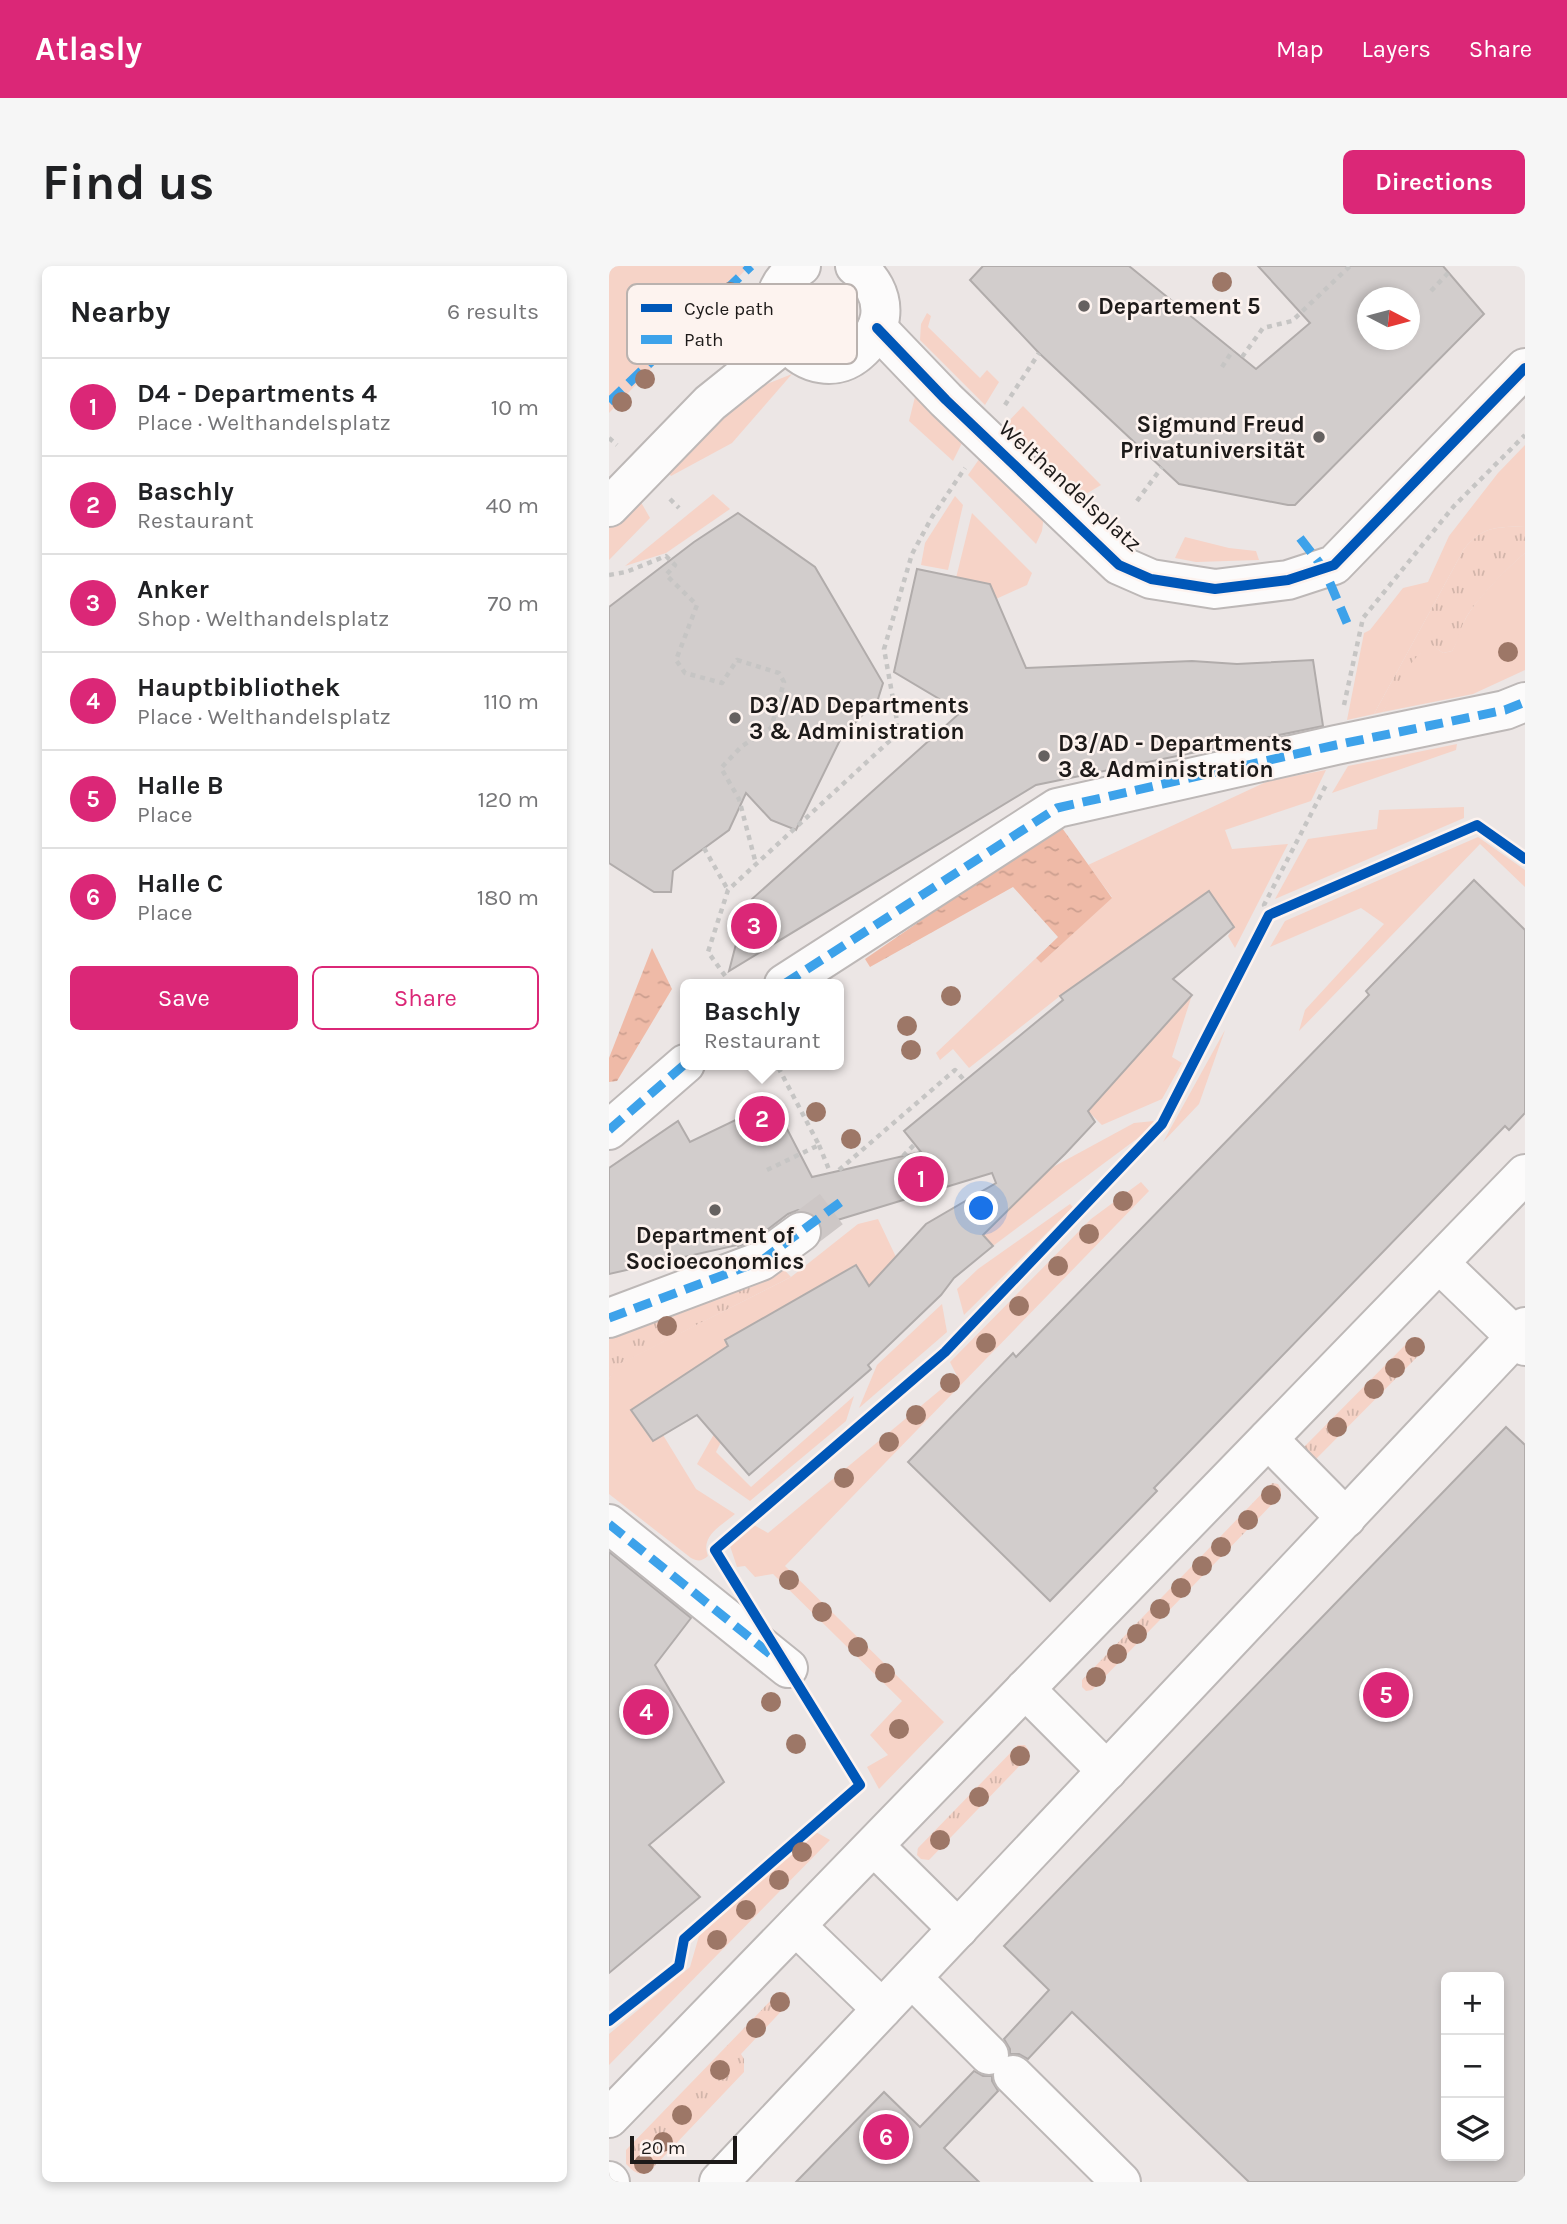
<!DOCTYPE html>
<meta charset="utf-8">
<style>
:root{--surface:#fff;--page:#f6f6f6;--text:#202124;--muted:#757577;--line:#e0e0e0;--accent:#db2777}
body{margin:0;font-family:Karla,sans-serif;background:var(--page);color:var(--text)}
.controls{position:absolute;right:21px;bottom:21px;display:grid;overflow:hidden;border-radius:10px;box-shadow:0 4px 10px #0003}
.controls button{width:63px;height:63px;display:grid;place-items:center;padding:0;border:0;border-bottom:2px solid var(--line);background:var(--surface);color:var(--text);font:35px sans-serif}
.compass{position:absolute;left:748px;top:21px;width:63px;height:63px;border-radius:50%;background:var(--surface);box-shadow:0 4px 10px #0003;rotate:96deg}
.scale{position:absolute;left:21px;bottom:18px;width:107px;box-sizing:border-box;padding-left:7px;border:4px solid #1d1a19;border-top:0;font-size:19px;line-height:24px;white-space:nowrap;color:#1d1a19;-webkit-text-stroke:5px #fdf3ef;paint-order:stroke}
.you{position:absolute;left:373px;top:943px;width:24px;height:24px;margin:-18px;border:5px solid #fff;border-radius:50%;background:#1a73e8;box-shadow:0 0 0 10px #1a73e833}
.badge{display:grid;place-items:center;width:46px;height:46px;border-radius:50%;background:var(--accent);color:#fff;font-size:23px;font-weight:700}
.pin{position:absolute;translate:-50% -50%;border:4px solid #fff;box-shadow:0 2px 7px #0006}
.popup{position:absolute;left:71px;top:713px;width:164px;height:91px;box-sizing:border-box;display:grid;place-content:center;border-radius:10px;background:var(--surface);filter:drop-shadow(0 2px 5px #0005);font-size:23px;white-space:nowrap;color:var(--muted)}
.popup b{font-size:26px;color:var(--text)}
.popup::after{content:'';position:absolute;left:50%;top:100%;margin-left:-14px;border:14px solid transparent;border-top-color:var(--surface)}
.list{margin:0;padding:0;list-style:none}
h2{display:flex;justify-content:space-between;align-items:center;height:91px;margin:0;padding:0 28px;font-size:30px}
h2 small{font-size:23px;font-weight:400;color:var(--muted)}
.list li{display:grid;grid-template-columns:46px 1fr auto;gap:21px;align-items:center;box-sizing:border-box;height:98px;padding:0 28px;border-top:2px solid var(--line)}
.list b{display:block;font-size:26px;white-space:nowrap}
.list p{margin:0;font-size:23px;white-space:nowrap;color:var(--muted)}
.list em{font-size:23px;font-style:normal;color:var(--muted)}
.actions{display:flex;gap:14px;padding:21px 28px}
.actions a{flex:1;padding:16px 0;border:2px solid var(--accent);border-radius:10px;text-align:center;font-size:24px;color:var(--accent)}
.actions .main{background:var(--accent);color:#fff}
.icon{flex:none;width:38px;height:38px;fill:none;stroke:currentColor;stroke-width:2;stroke-linecap:round;stroke-linejoin:round}
.map{position:relative;flex:none;width:916px;height:1916px;overflow:hidden;border-radius:10px}
header{display:flex;align-items:center;gap:42px;box-sizing:border-box;height:98px;padding:0 35px;background:var(--accent);color:#fff}
header strong{font-size:33px}
nav{display:flex;gap:38px;margin-inline-start:auto;font-size:24px}
.intro{display:flex;align-items:center;justify-content:space-between;box-sizing:border-box;height:168px;padding:0 42px}
h1{margin:0;font-size:49px}
.button{padding:18px 32px;border-radius:10px;background:var(--accent);color:#fff;font-size:24px;font-weight:700}
main{display:flex;gap:42px;padding:0 42px}
aside{flex:1;background:var(--surface);border-radius:10px;box-shadow:0 4px 10px #0003}
.map>svg:first-child{display:block}
.grass{fill:url(#grass-tufts)}
.green{fill:#f6d3c7}
.water{fill:url(#water-ripples)}
.building{fill:#d2cdcc;stroke:#b1acab;stroke-width:2;fill-rule:evenodd}
.lines{fill:none;stroke-linecap:round;stroke-linejoin:round}
.minor-tunnel{stroke:#cdc7c6;stroke-width:38;stroke-dasharray:38 19;stroke-linecap:butt}
.minor-casing{stroke:#bdb8b7;stroke-width:42}
.path{stroke:#c6c5c4;stroke-width:4.5;stroke-dasharray:5 5;stroke-linecap:butt}
.minor{stroke:#fcfbfb;stroke-width:38}
.quiet{stroke:#3da2ea;stroke-width:9;stroke-dasharray:18 9;stroke-linecap:butt}
.cycleway-casing{stroke:#fdf3ef;stroke-width:15}
.cycleway{stroke:#0057b8;stroke-width:10}
.tree{fill:#9d7767}
.poi-dot{fill:#656160;stroke:#fdf3ef;stroke-width:2.5}
.labels{text-anchor:middle;dominant-baseline:central;stroke-width:5;stroke-linejoin:round;paint-order:stroke}
.poi-label{font-size:23px;font-weight:bold;fill:#1d1a19;stroke:#fdf3ef;text-anchor:start}
.street-label{font-size:23px;fill:#1d1a19;stroke:#fdf3ef}
.key{fill:#fdf3ef;stroke:#bab2af;stroke-width:2}
.key-label{font-size:19px;fill:#1d1a19}
</style>
<header>
<strong>Atlasly</strong>
<nav><a>Map</a><a>Layers</a><a>Share</a></nav>
</header>
<div class="intro"><h1>Find us</h1><a class="button">Directions</a></div>
<main>
<aside>
<h2>Nearby<small>6 results</small></h2>
<ul class="list">
<li><span class="badge">1</span><div><b>D4 - Departments 4</b><p>Place · Welthandelsplatz</p></div><em>10 m</em></li>
<li><span class="badge">2</span><div><b>Baschly</b><p>Restaurant</p></div><em>40 m</em></li>
<li><span class="badge">3</span><div><b>Anker</b><p>Shop · Welthandelsplatz</p></div><em>70 m</em></li>
<li><span class="badge">4</span><div><b>Hauptbibliothek</b><p>Place · Welthandelsplatz</p></div><em>110 m</em></li>
<li><span class="badge">5</span><div><b>Halle B</b><p>Place</p></div><em>120 m</em></li>
<li><span class="badge">6</span><div><b>Halle C</b><p>Place</p></div><em>180 m</em></li>
</ul>
<div class="actions"><a class="main">Save</a><a>Share</a></div>
</aside>
<div class="map">
<svg width="916" height="1916" viewBox="0 0 916 1916">
<defs>
<pattern id="grass-tufts" width="24" height="20" patternUnits="userSpaceOnUse" patternTransform="scale(1.75)"><rect width="24" height="20" fill="#f6d3c7"/><path d="M3 7l-1-3M5 7V3M7 7l1-3M15 17l-1-3M17 17v-4M19 17l1-3" fill="none" stroke="#d2b5aa"/></pattern>
<pattern id="water-ripples" width="26" height="14" patternUnits="userSpaceOnUse" patternTransform="scale(1.75)"><rect width="26" height="14" fill="#efbaa7"/><path d="M2 4q2-2 4 0t4 0M15 11q2-2 4 0t4 0" fill="none" stroke="#cc9f8f"/></pattern>
</defs>
<rect width="100%" height="100%" fill="#ece6e5"/>
<!-- grass -->
<g class="grass">
<path d="M916 260V287C901 299 863 338 856 354 851 364 850 375 843 385L834 387 827 382 811 388 793 413 774 446 765 448 855 283C875 259 887 262 916 260Z"/>
<path d="M170 998 182 1011 9 1099 0 1113V1066Z"/>
<path d="M804 1071 812 1072 815 1078V1084L706 1194 693 1183Z"/>
<path d="M663 1217 669 1218 672 1223V1229L483 1424 477 1425 473 1421V1414Z"/>
<path d="M409 1479H416L420 1485 419 1491 320 1594 312 1593 308 1589 309 1582Z"/>
<path d="M176 1726 180 1731V1737L132 1788 135 1793V1806L40 1906C29 1910 25 1906 17 1898V1884L169 1727Z"/>
</g>
<!-- green -->
<g class="green">
<path d="M0 0H140L0 147Z"/>
<path d="M318 47 322 50 319 61 371 112 378 104 390 116 376 139 311 74 312 58Z"/>
<path d="M183 108 123 177 62 210 57 204 133 128Z"/>
<path d="M307 127 355 173 344 195 300 155Z"/>
<path d="M414 140 492 219 472 231 397 158Z"/>
<path d="M916 179V260C887 262 875 259 855 283L765 448 738 454 755 367 761 364 794 322 819 316 840 270 889 207Z"/>
<path d="M373 189 435 249 433 265 427 278 359 209Z"/>
<path d="M104 228 121 243 57 287 16 300Z"/>
<path d="M346 230 354 239 339 304 312 299 316 277Z"/>
<path d="M29 231 41 252 0 294V261Z"/>
<path d="M363 247 423 307 418 319 387 333 382 321 347 312Z"/>
<path d="M576 271 620 282 647 285 650 294 587 296 566 292Z"/>
<path d="M916 287V404L864 428 774 446C786 424 799 392 823 379L834 387 843 385C850 373 850 364 856 354 866 334 898 302 916 287Z"/>
<path d="M848 478 847 484 723 527 739 500Z"/>
<path d="M717 504 702 535 616 564 623 583 679 578 626 682 619 670 625 660 599 625 451 730 360 802 344 783 331 794 327 787 427 692 432 697 503 631 479 599 659 515Z"/>
<path d="M855 541V552L666 633 699 573 768 563 770 544Z"/>
<path d="M869 571 916 604V621L871 578 690 765 696 744 775 658 752 642 661 681 676 655Z"/>
<path d="M583 729 563 791 573 797 553 833 493 859 479 845Z"/>
<path d="M616 764 590 838 554 876Z"/>
<path d="M545 855 537 866 384 980 374 969 444 901 525 857Z"/>
<path d="M532 916 540 925 176 1300 335 1456 270 1523 258 1501 279 1489 261 1469 293 1435 164 1308 146 1311 136 1300 128 1301 121 1280 145 1259 159 1267 348 1110 341 1096 482 953Z"/>
<path d="M461 938 464 941 355 1049 348 1023 369 1003Z"/>
<path d="M269 953 287 991 295 998 263 1026 246 999 116 1074 119 1080 22 1144 43 1175 54 1169 87 1223 126 1248C112 1260 91 1270 99 1290 93 1295 89 1296 82 1292L0 1228V1113L8 1099 182 1011 249 958Z"/>
<path d="M333 1038 338 1066 250 1142 268 1099Z"/>
<path d="M245 1130 237 1155 141 1235 88 1198 109 1161 115 1170 107 1186 142 1221Z"/>
<path d="M207 1566 221 1574 0 1799V1768L81 1701 90 1670Z"/>
</g>
<!-- water -->
<g class="water">
<path d="M451 559 503 632 432 697 427 692 449 671 404 621 261 701 256 693Z"/>
<path d="M43 682 63 723 8 815 0 816V792Z"/>
</g>
<!-- building -->
<g class="building">
<path d="M374 0H520L647 103 701 57 649 0H834L875 48 686 239H679L570 218 430 87 361 14ZM759 32H801V74H759Z"/>
<path d="M129 247 206 301 274 417 269 433 233 470 187 564 162 554 137 527 120 564 64 605 62 626H45L0 597V341L85 276Z"/>
<path d="M308 303 381 318 417 402 583 395 628 398 704 394 714 460 427 519 120 705 134 651 143 633 352 446 285 406Z"/>
<path d="M865 614 916 664V847L900 864 896 860 545 1222 548 1225 441 1335 299 1196 404 1087 407 1091 760 729 757 725Z"/>
<path d="M600 625 625 661 564 713 583 729 479 845 486 856 456 888 374 969 384 980 345 1012 332 1029 259 1099 262 1103 140 1209 88 1149 44 1175 22 1144 119 1080 116 1074 247 999 260 1020 317 958 387 917 383 907 212 959 209 953 201 946 189 944 179 948 142 976 129 980 128 979 0 1008V902L69 855 81 876 164 836 203 911 312 886 295 865 454 734 451 730Z"/>
<path d="M897 1161 916 1179V1916H640L463 1746 419 1793 410 1788H401V1783L395 1773 440 1724 395 1680ZM837 1711H890V1890H837Z"/>
<path d="M0 1286 82 1352 46 1399 115 1516 40 1579 91 1631 0 1707Z"/>
<path d="M365 1805 374 1810H383V1815L389 1825 335 1882 370 1916H187L275 1826 311 1861Z"/>
</g>
<g class="lines">
<!-- minor-tunnel -->
<path class="minor-tunnel" d="M192 966 233 935"/>
<!-- minor casing -->
<g class="minor-casing">
<g id="minor">
<path d="M192 0C125 41 202 134 253 83 262 74 269 64 271 51 274 30 262 11 246 0"/>
<path d="M268 62 337 134 510 299 542 313 606 323 679 314 725 299 916 102"/>
<path d="M0 241 101 137 177 76"/>
<path d="M175 718 448 542 727 479 896 444 916 436"/>
<path d="M0 864 76 798"/>
<path d="M830 997 916 1080"/>
<path d="M0 1052 152 995 192 966"/>
<path d="M659 1173 737 1252"/>
<path d="M0 1258 179 1402"/>
<path d="M416 1423 498 1505"/>
<path d="M265 1580 349 1663"/>
<path d="M187 1660 273 1743"/>
<path d="M303 1712 380 1789"/>
<path d="M404 1809 512 1916"/>
<path d="M0 1852 916 908"/>
<path d="M0 1915 1 1916"/>
<path d="M110 1916 916 1061"/>
</g>
</g>
<!-- path -->
<g class="path">
<path d="M822 25 839 7"/>
<path d="M633 91 654 62 683 55 741 0"/>
<path d="M613 101 624 84"/>
<path d="M396 139 430 87"/>
<path d="M0 172 8 179"/>
<path d="M61 233 70 242"/>
<path d="M528 235 553 201"/>
<path d="M0 309 17 306 57 290 66 299 57 309 88 339 67 394 76 407 113 417 128 394 170 407 175 416 162 462 133 480 112 502 130 533 147 598"/>
<path d="M735 439 754 352 845 240 916 169"/>
<path d="M95 582 119 624"/>
<path d="M660 649 655 639 717 519"/>
<path d="M122 718 99 686 119 624 287 469 288 455 275 383 303 288 323 251 356 202"/>
<path d="M210 879 221 906"/>
<path d="M294 890 306 878"/>
<path d="M158 904 210 879 168 799"/>
<path d="M230 904 346 804 356 815"/>
</g>
<!-- minor -->
<use href="#minor" class="minor"/>
<!-- quiet -->
<g class="quiet">
<path d="M0 136 142 0"/>
<path d="M691 272 715 303 738 357"/>
<path d="M175 718 448 542 727 479 896 444 916 436"/>
<path d="M0 864 76 798"/>
<path d="M0 1052 152 995 233 935"/>
<path d="M0 1258 166 1392"/>
</g>
<!-- cycleway casing -->
<g class="cycleway-casing">
<g id="cycleway">
<path d="M268 62 337 134 510 299 542 313 606 323 679 314 725 299 916 102"/>
<path d="M0 1755 70 1700 75 1673 251 1519 106 1284 336 1086 553 858 660 649 868 559 916 593"/>
</g>
</g>
<!-- cycleway -->
<use href="#cycleway" class="cycleway"/>
</g>
<!-- trees -->
<g class="tree">
<circle cx="613" cy="16" r="10"/>
<circle cx="121" cy="26" r="10"/>
<circle cx="98" cy="49" r="10"/>
<circle cx="79" cy="67" r="10"/>
<circle cx="59" cy="87" r="10"/>
<circle cx="36" cy="113" r="10"/>
<circle cx="13" cy="136" r="10"/>
<circle cx="899" cy="386" r="10"/>
<circle cx="342" cy="730" r="10"/>
<circle cx="298" cy="760" r="10"/>
<circle cx="302" cy="784" r="10"/>
<circle cx="207" cy="846" r="10"/>
<circle cx="242" cy="873" r="10"/>
<circle cx="514" cy="935" r="10"/>
<circle cx="480" cy="968" r="10"/>
<circle cx="449" cy="1000" r="10"/>
<circle cx="410" cy="1040" r="10"/>
<circle cx="58" cy="1060" r="10"/>
<circle cx="377" cy="1077" r="10"/>
<circle cx="806" cy="1081" r="10"/>
<circle cx="786" cy="1102" r="10"/>
<circle cx="341" cy="1117" r="10"/>
<circle cx="765" cy="1123" r="10"/>
<circle cx="307" cy="1149" r="10"/>
<circle cx="728" cy="1161" r="10"/>
<circle cx="280" cy="1176" r="10"/>
<circle cx="235" cy="1212" r="10"/>
<circle cx="662" cy="1229" r="10"/>
<circle cx="639" cy="1254" r="10"/>
<circle cx="612" cy="1281" r="10"/>
<circle cx="593" cy="1300" r="10"/>
<circle cx="180" cy="1314" r="10"/>
<circle cx="572" cy="1322" r="10"/>
<circle cx="551" cy="1343" r="10"/>
<circle cx="213" cy="1346" r="10"/>
<circle cx="528" cy="1368" r="10"/>
<circle cx="249" cy="1381" r="10"/>
<circle cx="508" cy="1388" r="10"/>
<circle cx="276" cy="1407" r="10"/>
<circle cx="487" cy="1411" r="10"/>
<circle cx="162" cy="1436" r="10"/>
<circle cx="290" cy="1463" r="10"/>
<circle cx="187" cy="1478" r="10"/>
<circle cx="411" cy="1490" r="10"/>
<circle cx="370" cy="1531" r="10"/>
<circle cx="331" cy="1574" r="10"/>
<circle cx="193" cy="1586" r="10"/>
<circle cx="170" cy="1614" r="10"/>
<circle cx="137" cy="1644" r="10"/>
<circle cx="108" cy="1674" r="10"/>
<circle cx="171" cy="1736" r="10"/>
<circle cx="147" cy="1762" r="10"/>
<circle cx="111" cy="1804" r="10"/>
<circle cx="73" cy="1849" r="10"/>
<circle cx="54" cy="1876" r="10"/>
<circle cx="35" cy="1898" r="10"/>
</g>
<!-- markers -->
<g class="poi-dot">
<circle cx="475" cy="40" r="7"/>
<circle cx="710" cy="171" r="7"/>
<circle cx="126" cy="452" r="7"/>
<circle cx="435" cy="490" r="7"/>
<circle cx="106" cy="944" r="7"/>
</g>
<g class="labels">
<!-- poi labels -->
<g class="poi-label">
<text x="489" y="40">Departement 5</text>
<text x="696" y="158" text-anchor="end">Sigmund Freud<tspan x="696" dy="26">Privatuniversität</tspan></text>
<text x="140" y="439">D3/AD Departments<tspan x="140" dy="26">3 &amp; Administration</tspan></text>
<text x="449" y="477">D3/AD - Departments<tspan x="449" dy="26">3 &amp; Administration</tspan></text>
<text x="106" y="969" text-anchor="middle">Department of<tspan x="106" dy="26">Socioeconomics</tspan></text>
</g>
<!-- street labels -->
<g class="street-label">
<text transform="translate(461 220) rotate(42)">Welthandelsplatz</text>
</g>
</g>
<!-- legend -->
<rect x="18" y="18" width="230" height="80" rx="10" class="key"/>
<rect x="32" y="38" width="31" height="8" fill="#0057b8"/>
<rect x="32" y="69" width="31" height="9" fill="#3da2ea"/>
<g class="key-label">
<text x="75" y="49">Cycle path</text>
<text x="75" y="80">Path</text>
</g>
</svg>
<div class="controls">
<button>+</button>
<button>−</button>
<button><svg class="icon" aria-label="layers" viewBox="0 0 24 24"><path d="M12 4l9 5-9 5-9-5zM3 14l9 5 9-5"/></svg></button>
</div>
<svg class="compass" viewBox="-18 -18 36 36"><path d="M0-13l5 13h-10z" fill="#e53935"/><path d="M0 13l5-13h-10z" fill="#757577"/></svg>
<div class="scale">20 m</div>
<div class="you"></div>
<div class="pin badge" style="left:312px;top:913px">1</div>
<div class="pin badge" style="left:153px;top:853px">2</div>
<div class="popup"><b>Baschly</b>Restaurant</div>
<div class="pin badge" style="left:145px;top:660px">3</div>
<div class="pin badge" style="left:37px;top:1446px">4</div>
<div class="pin badge" style="left:777px;top:1429px">5</div>
<div class="pin badge" style="left:277px;top:1871px">6</div>
</div>
</main>
